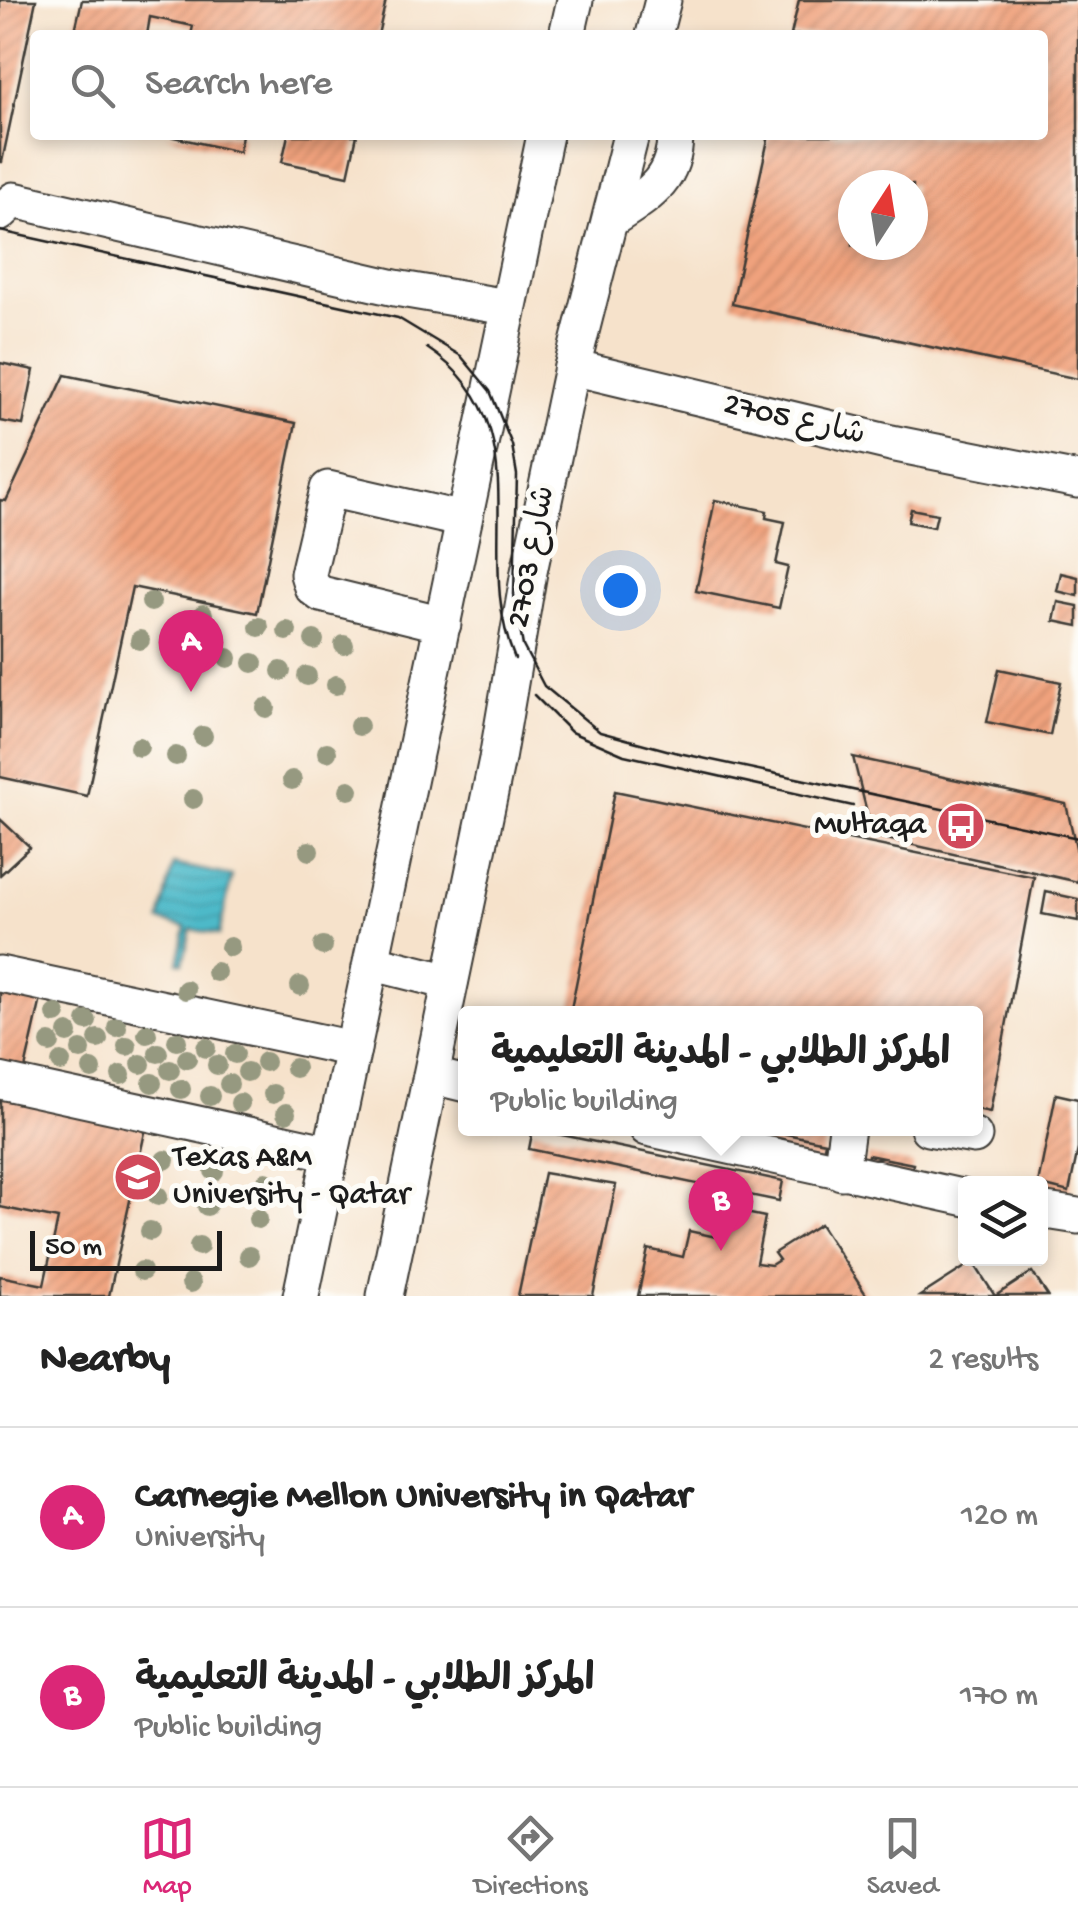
<!DOCTYPE html>
<meta charset="utf-8">
<style>
:root{--surface:#fff;--page:#f6f6f6;--text:#222;--muted:#767676;--line:#e0e0e0;--accent:#db2777}
body{margin:0;font-family:"Gochi Hand","Playpen Sans Arabic",sans-serif;background:var(--page);color:var(--text)}
.controls{position:absolute;right:30px;bottom:30px;display:grid;overflow:hidden;border-radius:10px;box-shadow:0 5px 15px #0003}
.controls button{width:90px;height:90px;display:grid;place-items:center;padding:0;border:0;border-bottom:2px solid var(--line);background:var(--surface);color:var(--text);font:50px sans-serif}
.compass{position:absolute;left:838px;top:170px;width:90px;height:90px;border-radius:50%;background:var(--surface);box-shadow:0 5px 15px #0003;rotate:12deg}
.scale{position:absolute;left:30px;bottom:25px;width:192px;box-sizing:border-box;padding-left:10px;border:5px solid #1c1c1c;border-top:0;font-size:28px;line-height:35px;white-space:nowrap;color:#1c1c1c;-webkit-text-stroke:8px #fdfcf7;paint-order:stroke}
.you{position:absolute;left:620px;top:590px;width:35px;height:35px;margin:-25px;border:8px solid #fff;border-radius:50%;background:#1a73e8;box-shadow:0 0 0 15px #1a73e833}
.badge{display:grid;place-items:center;width:65px;height:65px;border-radius:50%;background:var(--accent);color:#fff;font-size:32px;font-weight:700}
.pin{position:absolute;translate:-50% -82px;filter:drop-shadow(0 2px 5px #0008)}
.pin::after{content:'';position:absolute;top:52px;width:35px;height:30px;background:inherit;clip-path:polygon(0 0,100% 0,50% 100%)}
.popup{position:absolute;left:458px;top:1006px;width:525px;height:130px;box-sizing:border-box;display:grid;place-content:center;border-radius:10px;background:var(--surface);filter:drop-shadow(0 2px 8px #0005);font-size:32px;white-space:nowrap;color:var(--muted)}
.popup b{font-size:38px;color:var(--text)}
.popup::after{content:'';position:absolute;left:50%;top:100%;margin-left:-20px;border:20px solid transparent;border-top-color:var(--surface)}
.list{margin:0;padding:0;list-style:none}
h2{display:flex;justify-content:space-between;align-items:center;height:130px;margin:0;padding:0 40px;font-size:42px}
h2 small{font-size:32px;font-weight:400;color:var(--muted)}
.list li{display:grid;grid-template-columns:65px 1fr auto;gap:30px;align-items:center;box-sizing:border-box;height:180px;padding:0 40px;border-top:2px solid var(--line)}
.list b{display:block;font-size:38px;white-space:nowrap}
.list p{margin:0;font-size:32px;white-space:nowrap;color:var(--muted)}
.list em{font-size:32px;font-style:normal;color:var(--muted)}
.icon{flex:none;width:55px;height:55px;fill:none;stroke:currentColor;stroke-width:2;stroke-linecap:round;stroke-linejoin:round}
.map{position:relative;flex:none;width:1078px;height:1296px;overflow:hidden}
.search{position:absolute;background:var(--surface);box-shadow:0 5px 15px #0003;left:30px;right:30px;top:30px;height:110px;display:flex;align-items:center;gap:25px;box-sizing:border-box;padding:0 35px;border-radius:10px;color:var(--muted);font-size:38px}
.sheet{height:490px;background:var(--surface)}
nav{display:flex;justify-content:space-around;align-items:center;box-sizing:border-box;height:140px;border-top:2px solid var(--line);background:var(--surface);font-size:28px;color:var(--muted)}
nav a{display:grid;justify-items:center;gap:5px}
nav .on{color:var(--accent)}
.map>svg:first-child{display:block}
.water{fill:url(#water-rules);stroke:#356b72;stroke-width:2.5}
.building{fill:url(#building-hatch);fill-rule:evenodd}
.lines{fill:none;stroke-linecap:round;stroke-linejoin:round}
.minor-casing{stroke:#3d3a36;stroke-width:39}
.minor{stroke:#fff;stroke-width:35}
.tram{stroke:#1c1c1c;stroke-width:2.5}
.tree{fill:#969980}
.labels{text-anchor:middle;dominant-baseline:central;stroke-width:10;stroke-linejoin:round;paint-order:stroke}
.street-label{font-size:32px;fill:#1c1c1c;stroke:#fdfcf7}
.poi-label{font-size:32px;fill:#1c1c1c;stroke:#fdfcf7;text-anchor:end}
</style>
<div class="map">
<svg width="1078" height="1296" viewBox="0 0 1078 1296">
<defs>
<pattern id="water-rules" width="6" height="5" patternUnits="userSpaceOnUse" patternTransform="scale(2.5)"><rect width="6" height="5" fill="#4ebac9"/><path d="M0 2.5h6" fill="none" stroke="#449fac"/></pattern>
<pattern id="building-hatch" width="6" height="6" patternUnits="userSpaceOnUse" patternTransform="scale(2.5)"><rect width="6" height="6" fill="#f0a27d"/><path d="M-1 1l2-2M0 6l6-6M5 7l2-2" fill="none" stroke="#cd8b6b"/></pattern>
</defs>
<rect width="100%" height="100%" fill="#fdfcf7"/>
<filter id="ink" filterUnits="userSpaceOnUse"><feTurbulence type="fractalNoise" baseFrequency=".01" numOctaves="2"/><feDisplacementMap in="SourceGraphic" scale="20" xChannelSelector="R" yChannelSelector="G"/><feConvolveMatrix kernelMatrix="1 2 1 2 8 2 1 2 1" color-interpolation-filters="sRGB"/></filter>
<filter id="wash" filterUnits="userSpaceOnUse"><feTurbulence type="fractalNoise" baseFrequency=".0048" numOctaves="4" result="noise"/><feDisplacementMap in="SourceGraphic" scale="40" xChannelSelector="R" yChannelSelector="G"/><feGaussianBlur stdDeviation="2.25" result="paint"/><feColorMatrix in="noise" values="0 0 0 0 0 0 0 0 0 0 0 0 0 0 0 0 0 1.4 0 .05"/><feComposite in="paint" operator="in"/></filter>
<g filter="url(#wash)">
<rect width="100%" height="100%" fill="#f6e2cb"/>
<!-- water -->
<path class="water" d="M173 864 232 876 219 935 191 929 183 963 178 962 186 927 160 921Z"/>
<g id="blocks">
<!-- building -->
<g class="building">
<path d="M0 0H36L2 162H0Z"/>
<path d="M82 0H386L378 35H191L193 26 150 17 147 35H74Z"/>
<path d="M799 0H1078V379L732 304 769 135H1043V35H791ZM853 185H913V245H853Z"/>
<path d="M165 135H242L239 152Z"/>
<path d="M288 135H357L348 176 282 162Z"/>
<path d="M0 363 34 370 23 425 0 421Z"/>
<path d="M65 375 296 423 257 613 132 587 87 796 0 777V500L6 501Z"/>
<path d="M715 500 767 511 766 518 785 522 776 564 788 567 779 608 696 591Z"/>
<path d="M911 509 937 514 934 527 908 522Z"/>
<path d="M1061 573 1078 577V596L1057 591Z"/>
<path d="M1058 602 1078 606V626L1054 621Z"/>
<path d="M999 669 1061 682 1050 735 987 722Z"/>
<path d="M853 757 1066 804 1078 856V882L873 836Z"/>
<path d="M615 791 1034 877 990 1112 976 1109V1014H570Z"/>
<path d="M0 819 30 847 0 875Z"/>
<path d="M1046 892 1078 899V921L1042 914Z"/>
<path d="M0 980 43 990 25 1069 0 1063Z"/>
<path d="M0 1090 147 1123 109 1296H0V1276L44 1285 58 1219 0 1207Z"/>
<path d="M1056 1094 1078 1099V1149L1069 1192 1038 1184Z"/>
<path d="M666 1128H757L825 1142 821 1162Z"/>
<path d="M533 1129 783 1181 779 1201 529 1149Z"/>
<path d="M868 1155 913 1164 909 1182 864 1172Z"/>
<path d="M544 1173 616 1185 593 1296H518Z"/>
<path d="M731 1210 765 1217 756 1263 771 1265 779 1260 774 1253 820 1224 867 1296H638L648 1249 683 1257 689 1231 725 1239Z"/>
<path d="M973 1262 995 1296 1032 1272 1048 1296H920Z"/>
</g>
</g>
</g>
<g filter="url(#ink)">
<use href="#blocks" fill-opacity="0" stroke="#3d3a36" stroke-width="2.5"/>
<g class="lines">
<!-- minor casing -->
<g class="minor-casing">
<g id="minor">
<path d="M567 35 575 0"/>
<path d="M654 35 663 0"/>
<path d="M0 213 14 200 395 288 507 307"/>
<path d="M613 218C648 195 675 181 675 135"/>
<path d="M572 367 891 443 1078 480"/>
<path d="M443 624 321 594 312 587 308 574 328 489 464 520"/>
<path d="M374 963 450 982"/>
<path d="M0 974 353 1049"/>
<path d="M433 1076 466 1084"/>
<path d="M0 1081 331 1153"/>
<path d="M647 1128 966 1198"/>
<path d="M928 1128 974 1136"/>
<path d="M841 1172 847 1128"/>
<path d="M1040 1210 1078 1216"/>
<path d="M301 1296 545 135"/>
<path d="M385 1296 497 759 529 572 572 367 631 135"/>
</g>
</g>
<!-- minor -->
<use href="#minor" class="minor"/>
<!-- tram -->
<g class="tram">
<path d="M0 231 398 318 461 356 490 391 512 445 517 475 514 595 523 646 544 686 600 732 674 752 1078 838"/>
<path d="M427 348C546 426 469 552 515 659"/>
<path d="M534 695 571 732 624 755 853 806"/>
</g>
</g>
<!-- trees -->
<g class="tree">
<circle cx="151" cy="602" r="10"/>
<circle cx="203" cy="614" r="10"/>
<circle cx="259" cy="627" r="10"/>
<circle cx="287" cy="631" r="10"/>
<circle cx="140" cy="640" r="10"/>
<circle cx="314" cy="640" r="10"/>
<circle cx="344" cy="645" r="10"/>
<circle cx="228" cy="658" r="10"/>
<circle cx="253" cy="663" r="10"/>
<circle cx="281" cy="671" r="10"/>
<circle cx="307" cy="676" r="10"/>
<circle cx="336" cy="685" r="10"/>
<circle cx="266" cy="708" r="10"/>
<circle cx="359" cy="726" r="10"/>
<circle cx="203" cy="736" r="10"/>
<circle cx="139" cy="747" r="10"/>
<circle cx="327" cy="752" r="10"/>
<circle cx="176" cy="756" r="10"/>
<circle cx="292" cy="780" r="10"/>
<circle cx="349" cy="790" r="10"/>
<circle cx="193" cy="799" r="10"/>
<circle cx="309" cy="851" r="10"/>
<circle cx="323" cy="946" r="10"/>
<circle cx="230" cy="947" r="10"/>
<circle cx="216" cy="972" r="10"/>
<circle cx="300" cy="986" r="10"/>
<circle cx="186" cy="990" r="10"/>
<circle cx="56" cy="1014" r="10"/>
<circle cx="87" cy="1021" r="10"/>
<circle cx="117" cy="1027" r="10"/>
<circle cx="68" cy="1033" r="10"/>
<circle cx="147" cy="1034" r="10"/>
<circle cx="98" cy="1039" r="10"/>
<circle cx="177" cy="1041" r="10"/>
<circle cx="50" cy="1043" r="10"/>
<circle cx="127" cy="1046" r="10"/>
<circle cx="206" cy="1048" r="10"/>
<circle cx="81" cy="1050" r="10"/>
<circle cx="158" cy="1053" r="10"/>
<circle cx="235" cy="1054" r="10"/>
<circle cx="187" cy="1059" r="10"/>
<circle cx="61" cy="1062" r="10"/>
<circle cx="265" cy="1062" r="10"/>
<circle cx="141" cy="1064" r="10"/>
<circle cx="217" cy="1065" r="10"/>
<circle cx="295" cy="1068" r="10"/>
<circle cx="92" cy="1069" r="10"/>
<circle cx="170" cy="1070" r="10"/>
<circle cx="247" cy="1072" r="10"/>
<circle cx="121" cy="1075" r="10"/>
<circle cx="152" cy="1083" r="10"/>
<circle cx="229" cy="1084" r="10"/>
<circle cx="181" cy="1089" r="10"/>
<circle cx="273" cy="1094" r="10"/>
<circle cx="210" cy="1096" r="10"/>
<circle cx="240" cy="1103" r="10"/>
<circle cx="286" cy="1113" r="10"/>
<circle cx="165" cy="1160" r="10"/>
<circle cx="214" cy="1171" r="10"/>
<circle cx="266" cy="1182" r="10"/>
<circle cx="158" cy="1196" r="10"/>
<circle cx="207" cy="1206" r="10"/>
<circle cx="258" cy="1219" r="10"/>
<circle cx="150" cy="1231" r="10"/>
<circle cx="199" cy="1246" r="10"/>
<circle cx="249" cy="1256" r="10"/>
<circle cx="142" cy="1271" r="10"/>
<circle cx="191" cy="1283" r="10"/>
</g>
</g>
<!-- icons -->
<defs>
<g id="bus-disc" transform="scale(2.5)"><circle r="9.5" fill="#d1495b" stroke="#fdfcf7"/><path d="M-5-6H5V4H4V6H2V4H-2V6H-4V4H-5ZM-3.5-4V0h7V-4ZM-3.5 1.2v1.5H-2V1.2ZM2 1.2v1.5H3.5V1.2Z" fill="#fff"/></g>
<g id="university-disc" transform="scale(2.5)"><circle r="9.5" fill="#d1495b" stroke="#fdfcf7"/><path d="M0-5L7-2L0 1L-7-2ZM-4 1L0 2.5L4 1V4Q0 6-4 4Z" fill="#fff"/></g>
</defs>
<g fill-rule="evenodd">
<use href="#bus-disc" x="961" y="826"/>
<use href="#university-disc" x="138" y="1177"/>
</g>
<g class="labels">
<!-- street labels -->
<g class="street-label">
<text transform="translate(794 421) rotate(13)">شارع 2705</text>
<text transform="translate(533 557) rotate(-79)">شارع 2703</text>
</g>
<!-- poi labels -->
<g class="poi-label">
<text x="926" y="826">Multaqa</text>
<text x="173" y="1159" text-anchor="start">Texas A&amp;M<tspan x="173" dy="37">University - Qatar</tspan></text>
</g>
</g>
</svg>
<div class="controls">
<button><svg class="icon" aria-label="layers" viewBox="0 0 24 24"><path d="M12 4l9 5-9 5-9-5zM3 14l9 5 9-5"/></svg></button>
</div>
<svg class="compass" viewBox="-18 -18 36 36"><path d="M0-13l5 13h-10z" fill="#e53935"/><path d="M0 13l5-13h-10z" fill="#767676"/></svg>
<div class="scale">50 m</div>
<div class="you"></div>
<div class="pin badge" style="left:191px;top:692px">A</div>
<div class="pin badge" style="left:721px;top:1251px">B</div>
<div class="popup"><b>المركز الطلابي - المدينة التعليمية</b>Public building</div>
<div class="search"><svg class="icon" aria-label="search" viewBox="0 0 24 24"><circle cx="10" cy="10" r="6"/><path d="M15 15l6 6"/></svg>Search here</div>
</div>
<section class="sheet">
<h2>Nearby<small>2 results</small></h2>
<ul class="list">
<li><span class="badge">A</span><div><b>Carnegie Mellon University in Qatar</b><p>University</p></div><em>120 m</em></li>
<li><span class="badge">B</span><div><b>المركز الطلابي - المدينة التعليمية</b><p>Public building</p></div><em>170 m</em></li>
</ul>
</section>
<nav>
<a class="on"><svg class="icon" aria-label="map" viewBox="0 0 24 24"><path d="M3 6l6-2 6 2 6-2v14l-6 2-6-2-6 2zM9 4v14M15 6v14"/></svg>Map</a>
<a><svg class="icon" aria-label="directions" viewBox="0 0 24 24"><path d="M12 3l9 9-9 9-9-9zM9 14v-3h6M13 9l2 2-2 2"/></svg>Directions</a>
<a><svg class="icon" aria-label="saved" viewBox="0 0 24 24"><path d="M7 4h10v16l-5-4-5 4z"/></svg>Saved</a>
</nav>
